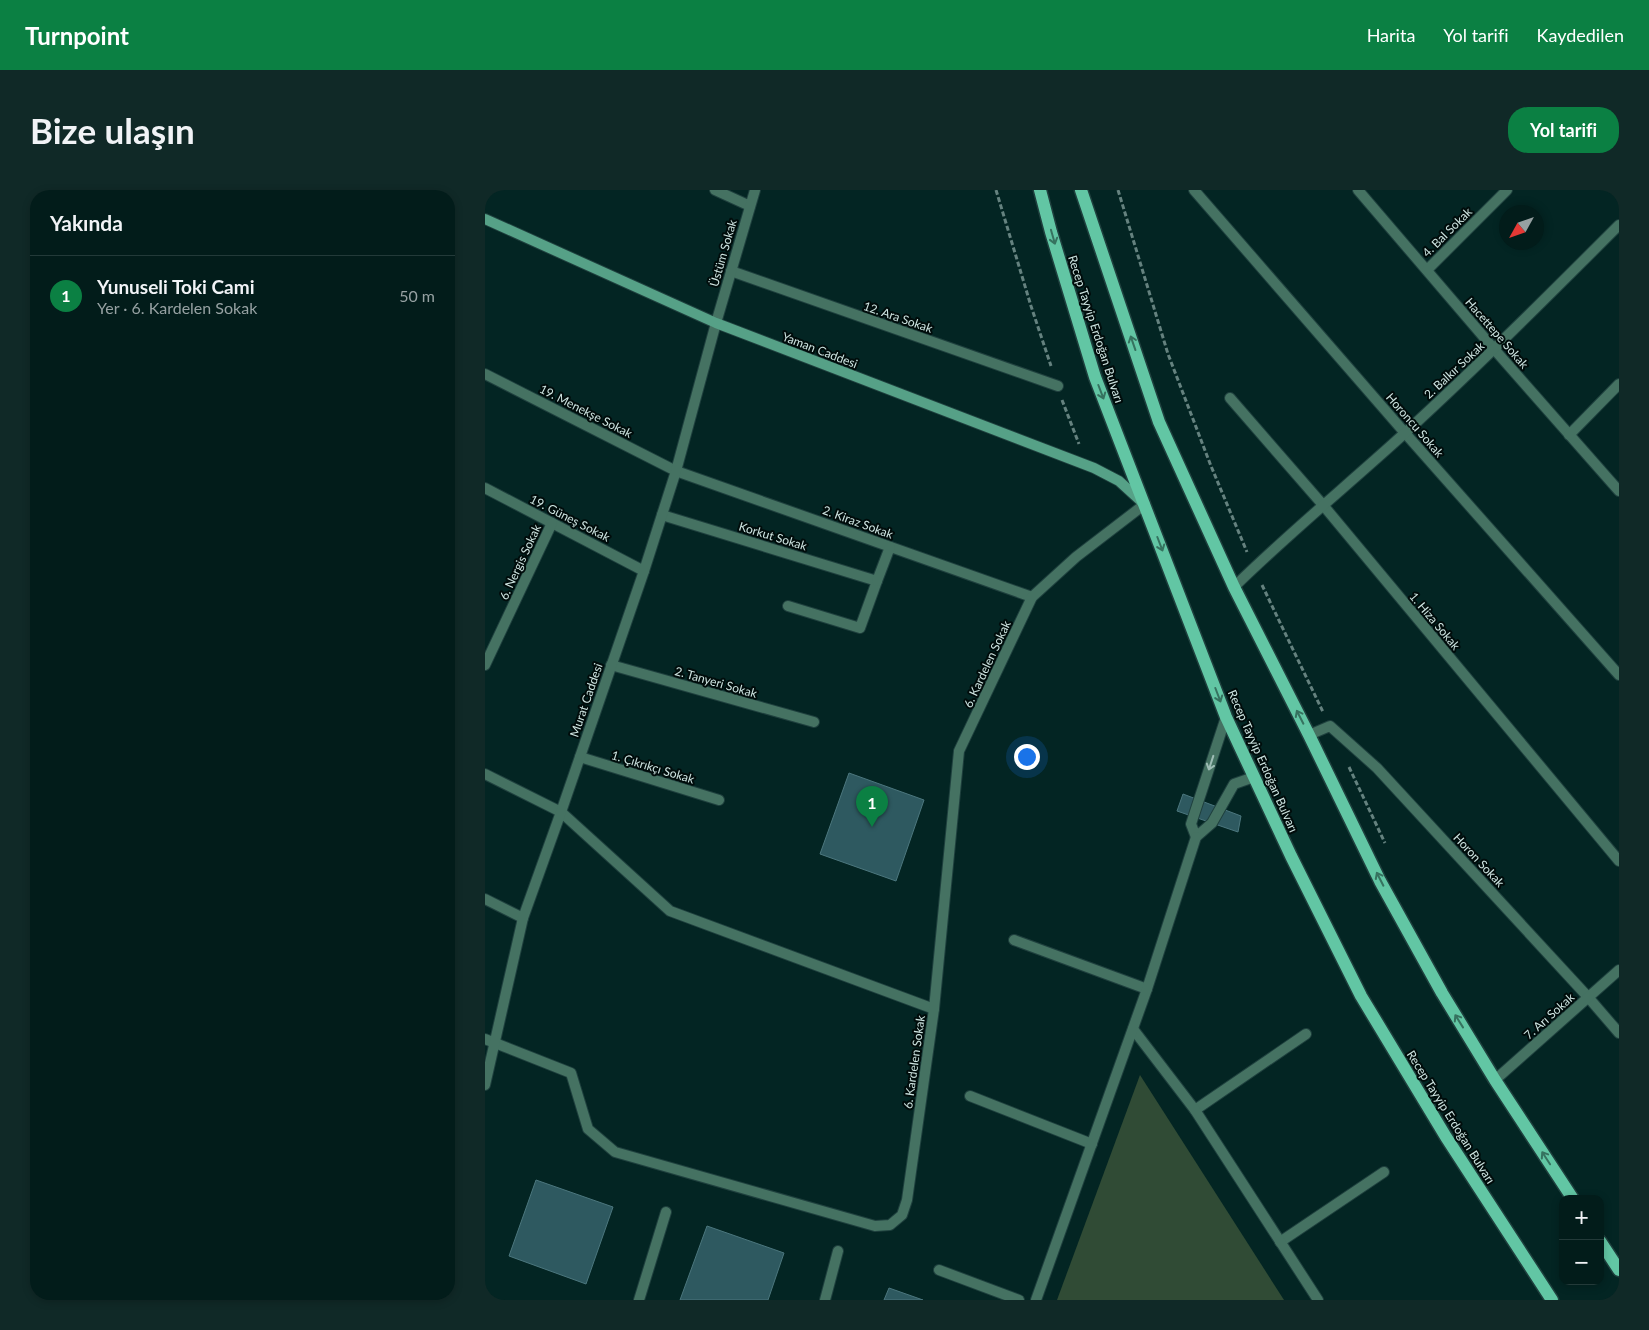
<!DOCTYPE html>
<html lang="tr">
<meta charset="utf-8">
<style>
:root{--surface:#021c1a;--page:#102927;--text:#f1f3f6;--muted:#96a1a2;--line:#233a39;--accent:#0b8043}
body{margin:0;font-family:Lato,sans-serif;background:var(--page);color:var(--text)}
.controls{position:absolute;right:15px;bottom:15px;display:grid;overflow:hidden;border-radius:10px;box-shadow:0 2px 8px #0003}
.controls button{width:45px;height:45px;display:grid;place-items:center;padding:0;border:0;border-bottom:1px solid var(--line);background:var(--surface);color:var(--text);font:25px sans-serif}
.compass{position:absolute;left:1014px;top:15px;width:45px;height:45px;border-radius:50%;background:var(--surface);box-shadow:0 2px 8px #0003;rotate:230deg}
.you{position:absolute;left:541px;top:566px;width:18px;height:18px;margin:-12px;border:4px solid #fff;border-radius:50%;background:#1a73e8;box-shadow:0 0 0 8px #1a73e833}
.badge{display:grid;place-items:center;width:32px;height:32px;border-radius:50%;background:var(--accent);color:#fff;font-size:16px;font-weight:700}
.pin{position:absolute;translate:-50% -41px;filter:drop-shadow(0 1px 2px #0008)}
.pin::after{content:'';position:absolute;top:26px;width:18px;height:15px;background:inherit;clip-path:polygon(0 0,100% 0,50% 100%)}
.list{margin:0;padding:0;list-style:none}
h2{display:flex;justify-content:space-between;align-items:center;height:65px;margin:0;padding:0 20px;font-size:21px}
h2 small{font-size:16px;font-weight:400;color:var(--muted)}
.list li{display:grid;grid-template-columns:32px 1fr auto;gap:15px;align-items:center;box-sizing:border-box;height:80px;padding:0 20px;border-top:1px solid var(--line)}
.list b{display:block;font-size:19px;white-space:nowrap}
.list p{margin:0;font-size:16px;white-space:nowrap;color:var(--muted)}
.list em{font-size:16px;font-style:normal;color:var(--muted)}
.map{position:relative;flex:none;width:1134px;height:1110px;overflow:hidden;border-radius:20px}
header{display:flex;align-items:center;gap:30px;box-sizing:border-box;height:70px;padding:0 25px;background:var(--accent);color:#fff}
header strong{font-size:24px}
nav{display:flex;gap:28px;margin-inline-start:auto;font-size:18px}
.intro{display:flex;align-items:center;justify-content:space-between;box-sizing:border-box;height:120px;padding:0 30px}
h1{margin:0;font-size:35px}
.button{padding:12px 22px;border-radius:20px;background:var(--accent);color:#fff;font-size:18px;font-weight:700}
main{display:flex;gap:30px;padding:0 30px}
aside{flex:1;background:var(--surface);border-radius:20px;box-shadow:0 2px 8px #0003}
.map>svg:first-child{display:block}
.green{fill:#304b35}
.building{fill:#2e5960;stroke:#4c777e}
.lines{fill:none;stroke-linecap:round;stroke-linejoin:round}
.service-casing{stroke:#1f403e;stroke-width:12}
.minor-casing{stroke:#1f403e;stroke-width:12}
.tertiary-casing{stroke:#1f403e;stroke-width:12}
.secondary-casing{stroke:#1f403e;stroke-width:12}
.primary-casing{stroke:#1f403e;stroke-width:15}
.path{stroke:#65827f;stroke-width:3;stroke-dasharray:5 2.5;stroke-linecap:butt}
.service{stroke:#457262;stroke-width:10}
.minor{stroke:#457262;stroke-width:10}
.tertiary{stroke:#457262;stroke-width:10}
.secondary{stroke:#56a187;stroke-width:10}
.primary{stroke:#62c6a4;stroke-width:12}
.oneway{stroke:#36725f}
.oneway2{stroke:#9ebdb5}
.labels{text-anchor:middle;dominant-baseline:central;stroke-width:4;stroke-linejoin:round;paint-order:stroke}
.street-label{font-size:12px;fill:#cee5e2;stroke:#000c0b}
</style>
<header>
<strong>Turnpoint</strong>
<nav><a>Harita</a><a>Yol tarifi</a><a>Kaydedilen</a></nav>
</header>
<div class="intro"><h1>Bize ulaşın</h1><a class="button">Yol tarifi</a></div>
<main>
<aside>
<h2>Yakında<small></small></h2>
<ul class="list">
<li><span class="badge">1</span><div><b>Yunuseli Toki Cami</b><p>Yer · 6. Kardelen Sokak</p></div><em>50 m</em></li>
</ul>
</aside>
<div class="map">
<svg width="1134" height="1110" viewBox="0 0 1134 1110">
<rect width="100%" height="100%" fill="#032523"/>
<!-- green -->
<path class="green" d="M655 885 799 1110H572Z"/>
<!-- building -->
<g class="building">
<path d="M364 583 439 610 411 691 335 664Z"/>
<path d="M698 604 756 626 753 642 692 621Z"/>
<path d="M51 990 128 1017 101 1094 24 1066Z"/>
<path d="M222 1036 299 1063 283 1110H195Z"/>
<path d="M404 1098 438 1110H399Z"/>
</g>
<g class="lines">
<!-- service casing -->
<g class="service-casing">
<g id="service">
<path d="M741 527 706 634 711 647 727 633 749 594 769 587"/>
<path d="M529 750 662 799"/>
<path d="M485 906 607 954"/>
<path d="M710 920 821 844"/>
<path d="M795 1052 899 982"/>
<path d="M454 1080 534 1110"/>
<path d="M154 1110 181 1022"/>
<path d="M340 1110 353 1061"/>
</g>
</g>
<!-- minor casing -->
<g class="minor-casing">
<g id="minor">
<path d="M230 0 265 16"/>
<path d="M709 0 920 243 1134 485"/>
<path d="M873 0 1009 159 1134 301"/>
<path d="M942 80 1022 0"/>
<path d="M246 81 573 196"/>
<path d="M0 184 191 281 547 407"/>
<path d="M745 208 838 315 1134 671"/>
<path d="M1084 245 1134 194"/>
<path d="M0 298 159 381"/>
<path d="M177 325 392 391 375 438 303 416"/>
<path d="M392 391 405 357"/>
<path d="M749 397C804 343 864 294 921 242 994 175 1064 105 1134 35"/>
<path d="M0 475 67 333"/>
<path d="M126 475 329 532"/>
<path d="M824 545 845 536 892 578 1103 807 1134 843"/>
<path d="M95 567 234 610"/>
<path d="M0 584 76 622 185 721 449 819"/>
<path d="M0 709 38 728"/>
<path d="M648 839 710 920 833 1110"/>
<path d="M0 849 86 883 103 939 130 962 390 1036 405 1035 417 1025 422 1010 449 819 474 561 547 407 591 367 660 314"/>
<path d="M1010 890 1134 780"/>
<path d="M551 1110 662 799 711 647"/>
</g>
</g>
<!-- tertiary casing -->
<g class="tertiary-casing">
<path id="tertiary" d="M0 895 38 728 76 622 159 381 191 281 231 133 270 0"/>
</g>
<!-- secondary casing -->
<g class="secondary-casing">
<path id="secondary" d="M0 29 231 133 609 278 634 291 657 312"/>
</g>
<!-- primary casing -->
<g class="primary-casing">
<g id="primary">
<path d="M555 0 566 42 610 187 741 527 806 666 876 806 961 947 1067 1110"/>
<path d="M596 0 674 232 749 397 824 545 895 691 957 803 1010 890 1088 1009"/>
<path d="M1115 1051 1134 1080"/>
</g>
</g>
<!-- path -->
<g class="path">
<path d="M511 0 546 116 566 176"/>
<path d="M633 0 683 164 726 276 762 362"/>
<path d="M577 210 594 254"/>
<path d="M777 395 838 522"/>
<path d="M864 577 900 653"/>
</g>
<!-- service -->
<use href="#service" class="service"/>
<!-- minor -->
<use href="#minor" class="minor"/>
<!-- tertiary -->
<use href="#tertiary" class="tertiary"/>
<!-- secondary -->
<use href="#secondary" class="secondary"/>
<!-- primary -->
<use href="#primary" class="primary"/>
</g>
<!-- one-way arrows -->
<defs><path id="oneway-shaft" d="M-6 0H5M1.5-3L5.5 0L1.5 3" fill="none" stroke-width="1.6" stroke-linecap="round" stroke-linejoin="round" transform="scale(1.25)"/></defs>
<g class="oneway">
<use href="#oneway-shaft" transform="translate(568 47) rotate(74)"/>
<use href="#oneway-shaft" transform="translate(648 153) rotate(-109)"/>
<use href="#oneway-shaft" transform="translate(616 202) rotate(69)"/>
<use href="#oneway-shaft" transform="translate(675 354) rotate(69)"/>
<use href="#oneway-shaft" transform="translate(733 505) rotate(69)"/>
<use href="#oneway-shaft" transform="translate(815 527) rotate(-117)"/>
<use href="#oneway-shaft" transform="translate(895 689) rotate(-117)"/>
<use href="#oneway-shaft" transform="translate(974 831) rotate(-122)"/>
<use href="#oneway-shaft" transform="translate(1061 968) rotate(-123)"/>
</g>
<use class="oneway2" href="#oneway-shaft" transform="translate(726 573) rotate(108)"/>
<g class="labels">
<!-- street labels -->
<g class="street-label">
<text transform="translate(962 42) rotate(-45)">4. Bal Sokak</text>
<text transform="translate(238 63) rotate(-74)">Üstüm Sokak</text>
<text transform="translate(413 127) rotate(19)">12. Ara Sokak</text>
<text transform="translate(611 139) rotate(72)">Recep Tayyip Erdoğan Bulvarı</text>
<text transform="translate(1012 143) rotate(49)">Hacettepe Sokak</text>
<text transform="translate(335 160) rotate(21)">Yaman Caddesi</text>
<text transform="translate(969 180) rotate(-43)">2. Balkır Sokak</text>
<text transform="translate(101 221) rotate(27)">19. Menekşe Sokak</text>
<text transform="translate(930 235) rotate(49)">Horoncu Sokak</text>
<text transform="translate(85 328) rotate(27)">19. Güneş Sokak</text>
<text transform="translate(373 332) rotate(20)">2. Kiraz Sokak</text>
<text transform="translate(288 346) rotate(17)">Korkut Sokak</text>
<text transform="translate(35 372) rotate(-65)">6. Nergis Sokak</text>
<text transform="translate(950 431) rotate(50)">1. Hiza Sokak</text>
<text transform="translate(502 474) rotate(-65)">6. Kardelen Sokak</text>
<text transform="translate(231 492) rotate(16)">2. Tanyeri Sokak</text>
<text transform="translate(101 510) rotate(-71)">Murat Caddesi</text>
<text transform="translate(778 571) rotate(66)">Recep Tayyip Erdoğan Bulvarı</text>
<text transform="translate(168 577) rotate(17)">1. Çıkrıkçı Sokak</text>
<text transform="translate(994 670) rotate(47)">Horon Sokak</text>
<text transform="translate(1064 826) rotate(-42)">7. Arı Sokak</text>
<text transform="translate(429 872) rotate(-82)">6. Kardelen Sokak</text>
<text transform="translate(966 927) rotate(58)">Recep Tayyip Erdoğan Bulvarı</text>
</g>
</g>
</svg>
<div class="controls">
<button>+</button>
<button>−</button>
</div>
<svg class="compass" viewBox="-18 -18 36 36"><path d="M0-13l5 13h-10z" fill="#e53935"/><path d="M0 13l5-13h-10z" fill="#96a1a2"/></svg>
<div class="you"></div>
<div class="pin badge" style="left:387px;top:637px">1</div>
</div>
</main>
